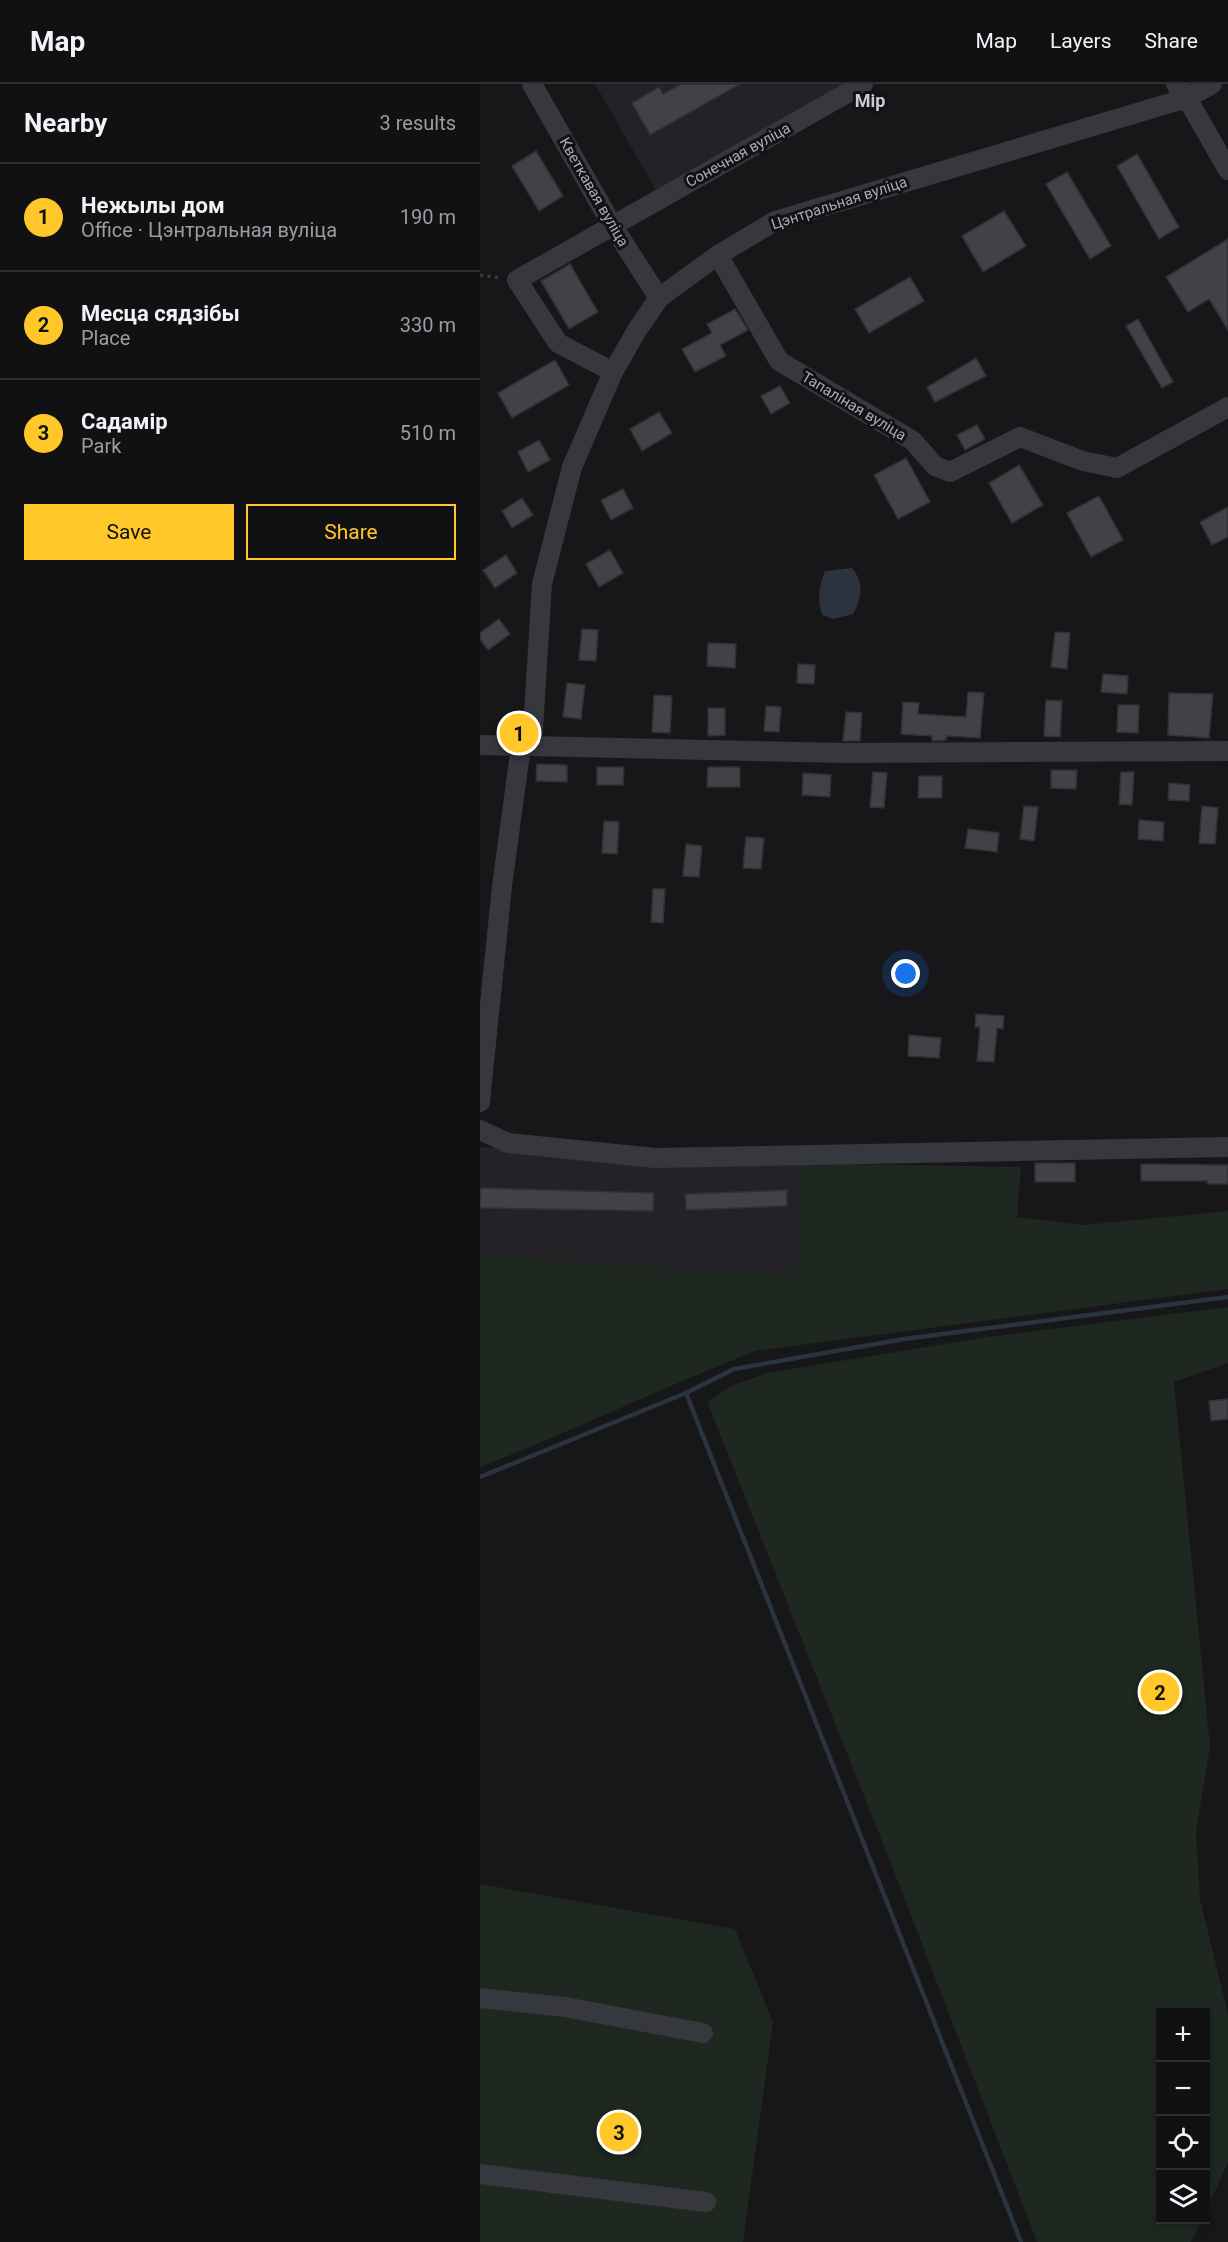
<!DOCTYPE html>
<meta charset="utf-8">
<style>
:root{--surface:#111013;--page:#1e1e21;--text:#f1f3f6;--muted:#9c9da0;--line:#303033;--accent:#ffc828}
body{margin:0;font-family:Roboto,sans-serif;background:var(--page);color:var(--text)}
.controls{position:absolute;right:18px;bottom:18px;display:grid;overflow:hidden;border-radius:0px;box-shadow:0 3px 9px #0003}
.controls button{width:54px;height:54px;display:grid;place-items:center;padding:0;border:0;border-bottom:2px solid var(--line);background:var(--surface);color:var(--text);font:30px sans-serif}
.you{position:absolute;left:426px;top:890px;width:21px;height:21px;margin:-15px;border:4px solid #fff;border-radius:50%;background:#1a73e8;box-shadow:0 0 0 9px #1a73e833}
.badge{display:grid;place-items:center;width:39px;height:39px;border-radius:50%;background:var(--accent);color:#111;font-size:20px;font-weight:700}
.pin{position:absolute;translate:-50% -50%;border:3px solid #fff;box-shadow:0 2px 6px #0006}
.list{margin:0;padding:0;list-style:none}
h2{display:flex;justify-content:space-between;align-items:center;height:78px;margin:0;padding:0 24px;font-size:26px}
h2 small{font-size:20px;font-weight:400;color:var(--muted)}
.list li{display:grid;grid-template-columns:39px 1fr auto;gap:18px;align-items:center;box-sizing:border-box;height:108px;padding:0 24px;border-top:2px solid var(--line)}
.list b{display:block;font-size:22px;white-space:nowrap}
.list p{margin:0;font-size:20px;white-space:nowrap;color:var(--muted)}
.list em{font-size:20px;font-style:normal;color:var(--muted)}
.actions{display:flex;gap:12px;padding:18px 24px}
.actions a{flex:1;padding:14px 0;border:2px solid var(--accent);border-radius:0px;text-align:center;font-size:21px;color:var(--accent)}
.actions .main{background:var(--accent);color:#111}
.icon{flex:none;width:33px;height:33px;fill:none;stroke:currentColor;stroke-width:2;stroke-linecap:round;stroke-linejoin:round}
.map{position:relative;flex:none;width:748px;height:2158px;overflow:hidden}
header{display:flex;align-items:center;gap:36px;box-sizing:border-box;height:84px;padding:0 30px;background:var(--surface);border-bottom:2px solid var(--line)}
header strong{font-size:28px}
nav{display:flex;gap:33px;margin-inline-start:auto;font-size:21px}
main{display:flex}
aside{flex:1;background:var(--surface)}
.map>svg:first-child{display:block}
.built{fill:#232226}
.green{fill:#1e2720}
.water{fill:#2b343e}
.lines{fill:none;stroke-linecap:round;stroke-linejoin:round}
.stream{stroke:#2b343e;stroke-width:4.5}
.building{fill:#414146;stroke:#313035;stroke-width:1.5}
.path{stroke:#3d3f45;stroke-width:3;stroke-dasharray:3 4.5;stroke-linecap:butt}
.minor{stroke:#37383e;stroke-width:20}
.labels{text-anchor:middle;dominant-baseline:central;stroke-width:6;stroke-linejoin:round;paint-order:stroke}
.street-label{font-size:15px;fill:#a8acba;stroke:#121114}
.quarter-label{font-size:18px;font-weight:bold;fill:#c9cbd5;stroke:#121114}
</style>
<header>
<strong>Map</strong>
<nav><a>Map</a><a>Layers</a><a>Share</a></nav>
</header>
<main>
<aside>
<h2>Nearby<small>3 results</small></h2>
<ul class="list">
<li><span class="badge">1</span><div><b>Нежылы дом</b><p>Office · Цэнтральная вуліца</p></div><em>190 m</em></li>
<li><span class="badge">2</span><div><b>Месца сядзібы</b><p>Place</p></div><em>330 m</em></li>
<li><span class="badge">3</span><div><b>Садамір</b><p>Park</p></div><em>510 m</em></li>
</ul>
<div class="actions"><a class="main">Save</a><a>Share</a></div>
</aside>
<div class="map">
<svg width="748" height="2158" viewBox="0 0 748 2158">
<rect width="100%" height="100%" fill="#171619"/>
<!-- built -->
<g class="built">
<path d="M115 0H368L178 110Z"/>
<path d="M0 1063 320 1079 317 1193 0 1171Z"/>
</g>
<!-- green -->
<g class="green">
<path d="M320 1079 541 1083 537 1133 603 1141 748 1127V1205L275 1267C182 1304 93 1347 0 1383V1171L317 1193Z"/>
<path d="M748 1223V1279L694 1298 730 1663 716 1748 720 1815 748 1930V2079L726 2127V1928H680V2136H722L711 2158H557L406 1767 227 1318 251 1302 287 1289 507 1253Z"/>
<path d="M0 1800 255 1845 293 1938 263 2158H0Z"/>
</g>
<!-- water -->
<path class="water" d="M372 484C384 498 382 515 373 530L354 535 342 531C337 516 339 502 345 487Z"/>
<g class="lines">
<!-- stream -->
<g class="stream">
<path d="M206 1309 541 2158"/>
<path d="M0 1393 206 1309 254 1285 424 1255 748 1213"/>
</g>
</g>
<!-- building -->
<g class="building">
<path d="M201 0H260L170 51 152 19 179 3 183 10Z"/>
<path d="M56 67 83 112 59 127 32 82Z"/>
<path d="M657 70 699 143 679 155 637 82Z"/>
<path d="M587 88 631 162 610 175 566 100Z"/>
<path d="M524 127 546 162 503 188 482 152Z"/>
<path d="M748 155V246L729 215 708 228 686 193Z"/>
<path d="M90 180 118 228 89 245 61 197Z"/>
<path d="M430 193 444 217 389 249 375 225Z"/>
<path d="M255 225 268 246 240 261 246 272 215 288 202 265 232 249 227 240Z"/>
<path d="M658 235 693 298 682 304 646 242Z"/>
<path d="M496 274 506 292 455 318 447 303Z"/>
<path d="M75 276 89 301 32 334 18 309Z"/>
<path d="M300 302 310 319 291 330 281 312Z"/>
<path d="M179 328 192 349 162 367 150 345Z"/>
<path d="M497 341 505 355 485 366 477 351Z"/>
<path d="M59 356 70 376 48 388 38 368Z"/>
<path d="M426 374 450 418 418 435 394 391Z"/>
<path d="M539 381 563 421 532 439 509 399Z"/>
<path d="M143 405 153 424 131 436 121 416Z"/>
<path d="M619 412 643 456 611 473 587 429Z"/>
<path d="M42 414 53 431 32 444 22 427Z"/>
<path d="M748 423V453L732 461 720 438Z"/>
<path d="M130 466 143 489 119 503 106 480Z"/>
<path d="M26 471 37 489 15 504 3 486Z"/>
<path d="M19 535 30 550 8 566 0 555V549Z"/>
<path d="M102 545 118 546 116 577 99 576Z"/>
<path d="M575 548 590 549 587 585 571 583Z"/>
<path d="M228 559 256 560 255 584 227 582Z"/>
<path d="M318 580 335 581 334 600 317 599Z"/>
<path d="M623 590 648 592 647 610 621 608Z"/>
<path d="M87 599 105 601 101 635 83 633Z"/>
<path d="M488 608 504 609 500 654 467 652 466 656 452 657V652L421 650 423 618 439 619 438 630 486 633Z"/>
<path d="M689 609 733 610 729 654 688 651Z"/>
<path d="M174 611 192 612 190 649 172 648Z"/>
<path d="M566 616 582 617 580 653 564 652Z"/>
<path d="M638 621H659L658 649 637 648Z"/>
<path d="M286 622 301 623 299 648 284 647Z"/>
<path d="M228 624H245V651L228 652Z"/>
<path d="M366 628 382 629 380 657H363Z"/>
<path d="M57 680 87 681V698L56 697Z"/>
<path d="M117 683H144L143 701H117Z"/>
<path d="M228 683H260V703H227Z"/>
<path d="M571 686H597L596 705 571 704Z"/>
<path d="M393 688 407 689 404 724 390 723Z"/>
<path d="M641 688H654L652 721 639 720Z"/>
<path d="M323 689 351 691 350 713 322 711Z"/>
<path d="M439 692H462V714H438Z"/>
<path d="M689 699 710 701 709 717 688 716Z"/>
<path d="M544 722 558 723 554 757 540 755Z"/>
<path d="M722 722 738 724 735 760 719 759Z"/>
<path d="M659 736 684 738 683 757 658 755Z"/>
<path d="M124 737 139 738 137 770 122 769Z"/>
<path d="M488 745 519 749 517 768 485 764Z"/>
<path d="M266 753 284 754 281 785 263 784Z"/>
<path d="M206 760 222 762 219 793 203 792Z"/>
<path d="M173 805H185L183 839 171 838Z"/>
<path d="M496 930 524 932 523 945 517 944 514 978 497 977 500 943H495Z"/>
<path d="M429 951 461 954 459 974 428 972Z"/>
<rect x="555" y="1079" width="40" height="19"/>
<path d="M661 1080 748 1081V1100H727V1097H661Z"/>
<path d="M0 1104 174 1109 173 1127 0 1124Z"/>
<path d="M307 1106V1122L206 1126 205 1110Z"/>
<path d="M748 1315V1335L731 1337 729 1317Z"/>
</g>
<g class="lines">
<!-- path -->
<path class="path" d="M0 191 22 194"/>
<!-- minor -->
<g class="minor">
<path d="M52 0 132 141 179 214"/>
<path d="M696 0 707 14 748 86"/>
<path d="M238 171 299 277 433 357 455 382 470 388 540 353 603 377 637 384 748 323"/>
<path d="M133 288 78 259 37 196 383 0"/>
<path d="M0 661 366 669 748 667"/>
<path d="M52 662 62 500 92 383 133 288 157 246 179 214 238 171 295 137 707 14 732 0"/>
<path d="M0 1018 22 802 41 662"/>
<path d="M0 1046 28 1059 175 1074 748 1063"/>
<path d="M0 1914 85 1923 223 1949"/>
<path d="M0 2090 226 2118"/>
</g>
</g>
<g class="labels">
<!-- street labels -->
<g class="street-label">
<text transform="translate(258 71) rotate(-29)">Сонечная вуліца</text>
<text transform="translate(114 108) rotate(60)">Кветкавая вуліца</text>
<text transform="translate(359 119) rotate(-18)">Цэнтральная вуліца</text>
<text transform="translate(374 322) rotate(31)">Тапаліная вуліца</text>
</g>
<!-- quarter labels -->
<g class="quarter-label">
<text x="390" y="16">Мір</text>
</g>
</g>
</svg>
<div class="controls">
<button>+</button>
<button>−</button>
<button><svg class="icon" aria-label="locate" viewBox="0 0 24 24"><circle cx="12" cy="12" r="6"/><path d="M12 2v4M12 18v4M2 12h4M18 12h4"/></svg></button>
<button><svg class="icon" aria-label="layers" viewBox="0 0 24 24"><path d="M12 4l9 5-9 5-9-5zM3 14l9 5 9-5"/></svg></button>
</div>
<div class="you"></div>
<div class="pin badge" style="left:39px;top:649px">1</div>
<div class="pin badge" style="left:680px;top:1608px">2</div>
<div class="pin badge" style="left:139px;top:2048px">3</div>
</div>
</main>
